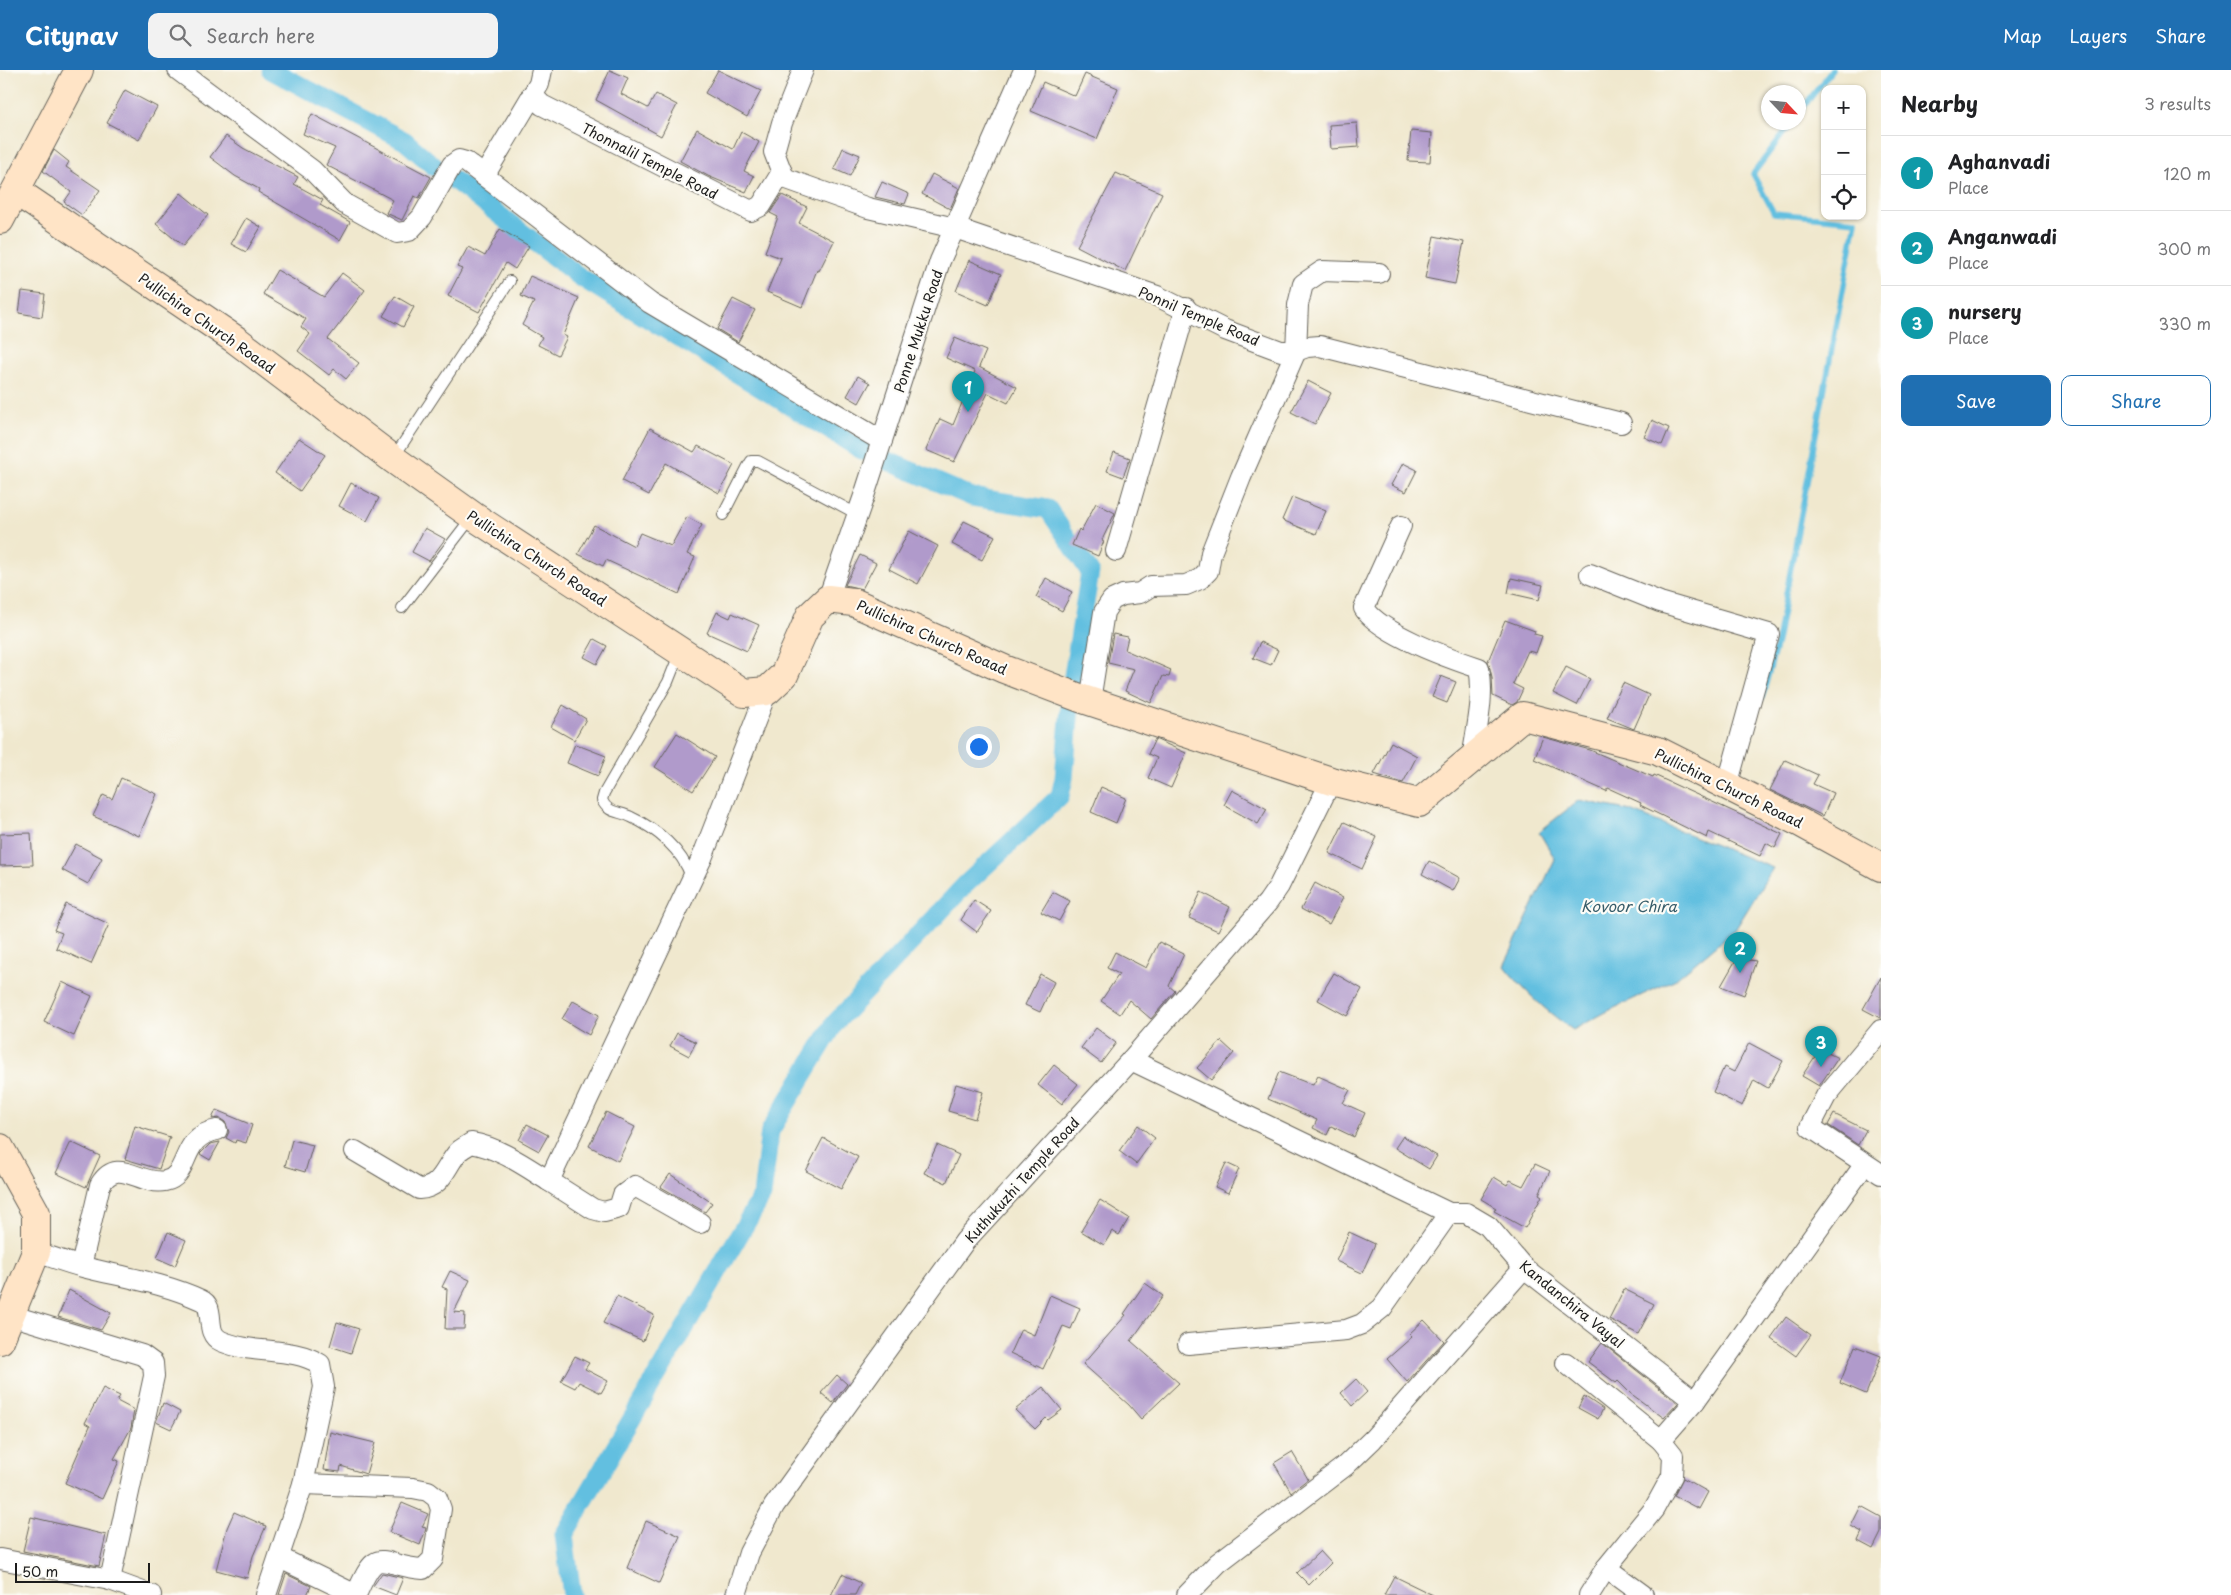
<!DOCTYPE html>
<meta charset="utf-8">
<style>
:root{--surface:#fff;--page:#f2f2f2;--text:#202124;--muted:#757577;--line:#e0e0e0;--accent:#1f6fb2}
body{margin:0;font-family:"Playpen Sans",sans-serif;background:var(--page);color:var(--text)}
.controls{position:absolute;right:15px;top:15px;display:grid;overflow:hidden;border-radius:10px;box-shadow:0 1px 4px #0004}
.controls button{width:45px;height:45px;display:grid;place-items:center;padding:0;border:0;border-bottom:1px solid var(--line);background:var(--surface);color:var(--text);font:25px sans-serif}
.compass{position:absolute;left:1761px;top:15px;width:45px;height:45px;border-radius:50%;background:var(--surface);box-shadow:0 1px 4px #0004;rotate:116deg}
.scale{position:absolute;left:15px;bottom:12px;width:135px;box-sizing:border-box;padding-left:5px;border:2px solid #1c1c1c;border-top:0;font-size:14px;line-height:18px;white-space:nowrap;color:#1c1c1c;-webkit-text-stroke:4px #fdfcf7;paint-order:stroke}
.you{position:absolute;left:978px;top:676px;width:18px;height:18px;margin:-12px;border:4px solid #fff;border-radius:50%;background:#1a73e8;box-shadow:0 0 0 8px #1a73e833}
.badge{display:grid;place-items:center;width:32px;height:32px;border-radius:50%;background:var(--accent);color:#fff;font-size:16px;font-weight:700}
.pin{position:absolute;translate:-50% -41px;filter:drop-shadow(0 1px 2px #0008)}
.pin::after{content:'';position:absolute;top:26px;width:18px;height:15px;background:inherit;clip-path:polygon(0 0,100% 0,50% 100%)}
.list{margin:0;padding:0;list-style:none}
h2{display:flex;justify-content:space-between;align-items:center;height:65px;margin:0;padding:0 20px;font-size:21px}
h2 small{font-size:16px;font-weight:400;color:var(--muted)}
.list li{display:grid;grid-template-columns:32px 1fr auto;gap:15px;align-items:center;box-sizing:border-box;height:75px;padding:0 20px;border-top:1px solid var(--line)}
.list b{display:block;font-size:19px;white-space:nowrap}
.list p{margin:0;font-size:16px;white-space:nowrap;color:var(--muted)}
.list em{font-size:16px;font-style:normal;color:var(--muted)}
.actions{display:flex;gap:10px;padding:15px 20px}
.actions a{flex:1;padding:11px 0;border:1px solid var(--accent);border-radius:10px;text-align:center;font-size:18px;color:var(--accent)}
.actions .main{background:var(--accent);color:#fff}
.icon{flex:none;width:28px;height:28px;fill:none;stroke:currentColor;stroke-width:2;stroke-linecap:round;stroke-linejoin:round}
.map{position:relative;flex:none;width:1881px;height:1525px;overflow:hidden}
header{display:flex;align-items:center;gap:30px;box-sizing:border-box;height:70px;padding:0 25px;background:var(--accent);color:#fff}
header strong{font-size:24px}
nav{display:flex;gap:28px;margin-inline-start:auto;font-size:18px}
.search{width:350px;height:45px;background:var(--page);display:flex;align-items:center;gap:12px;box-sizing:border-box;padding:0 18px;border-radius:10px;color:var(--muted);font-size:19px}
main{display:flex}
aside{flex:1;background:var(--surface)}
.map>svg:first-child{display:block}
.water{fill:#62bfe0;stroke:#3f6e7e}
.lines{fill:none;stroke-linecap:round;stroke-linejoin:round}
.stream{stroke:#62bfe0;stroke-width:5.5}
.canal{stroke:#62bfe0;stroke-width:19}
.building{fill:#b09acb}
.service-casing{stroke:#66635a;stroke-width:12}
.minor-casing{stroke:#66635a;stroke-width:22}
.secondary-casing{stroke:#66635a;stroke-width:30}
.service{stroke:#fff;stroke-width:10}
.minor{stroke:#fff;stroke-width:20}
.secondary{stroke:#ffe4c6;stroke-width:28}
.labels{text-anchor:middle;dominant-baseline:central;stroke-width:4.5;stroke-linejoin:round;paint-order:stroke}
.street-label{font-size:14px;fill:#1c1c1c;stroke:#fdfcf7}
.water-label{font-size:15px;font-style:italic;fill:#385d6a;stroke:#fdfcf7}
</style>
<header>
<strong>Citynav</strong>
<div class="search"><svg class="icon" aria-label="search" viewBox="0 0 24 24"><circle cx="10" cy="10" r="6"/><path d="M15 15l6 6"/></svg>Search here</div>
<nav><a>Map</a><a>Layers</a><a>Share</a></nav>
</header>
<main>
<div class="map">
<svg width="1881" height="1525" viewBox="0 0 1881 1525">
<rect width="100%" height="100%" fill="#fdfcf7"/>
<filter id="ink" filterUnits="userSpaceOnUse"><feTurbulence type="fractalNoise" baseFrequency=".02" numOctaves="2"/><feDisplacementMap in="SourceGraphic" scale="10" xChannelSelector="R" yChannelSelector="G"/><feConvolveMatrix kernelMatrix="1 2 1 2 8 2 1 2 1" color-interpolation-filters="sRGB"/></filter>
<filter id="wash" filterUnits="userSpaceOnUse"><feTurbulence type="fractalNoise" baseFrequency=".0096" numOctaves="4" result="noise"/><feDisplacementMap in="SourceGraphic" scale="20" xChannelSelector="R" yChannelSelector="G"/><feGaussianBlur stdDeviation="1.12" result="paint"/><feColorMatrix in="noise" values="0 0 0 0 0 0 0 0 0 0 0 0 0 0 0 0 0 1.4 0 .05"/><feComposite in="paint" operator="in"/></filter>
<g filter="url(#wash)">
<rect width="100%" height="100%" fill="#f0e8ce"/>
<!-- water -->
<path class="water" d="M1579 730 1631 741 1773 798 1735 860 1676 909 1608 941 1573 960C1547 942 1524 921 1504 896L1555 789 1539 762Z"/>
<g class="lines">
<!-- stream -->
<g class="stream">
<path d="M1798 44 1832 0"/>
<path d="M1762 628 1777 572 1856 151 1774 143 1753 104 1792 52"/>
</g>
<!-- canal -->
<g class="canal">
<path d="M271 0 405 71 435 97"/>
<path d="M455 111 580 207 860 379 972 427 1048 439 1090 502 1072 612"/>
<path d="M572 1525 564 1465 762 1126 770 1061 835 953 965 815 1060 726 1064 708 1070 637"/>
</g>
</g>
<g id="blocks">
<!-- building -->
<g class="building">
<path d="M610 0 628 8 621 24 648 38 656 24 677 35 661 66 596 30Z"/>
<path d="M718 0 761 21 747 47 705 23Z"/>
<path d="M1085 4 1118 18 1097 69 1031 41 1043 12 1075 26Z"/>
<path d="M125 20 157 37 139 70 107 53Z"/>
<path d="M312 44 431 107 419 128 414 126 402 150 386 143 393 130 326 95 335 78 303 64Z"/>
<path d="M1357 53 1359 77 1331 79 1329 55Z"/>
<path d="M697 59 733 79 741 62 759 72 744 101 754 106 746 122 708 106 680 91Z"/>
<path d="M1411 61 1432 63 1430 92 1408 91Z"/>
<path d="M226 66 243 78 298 107 294 114 323 130 320 135 350 152 340 170 258 122 259 119 235 106 210 87Z"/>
<path d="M843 78 860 85 850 106 834 99Z"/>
<path d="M54 80 69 92 66 97 100 120 82 145 64 132 71 122 43 101Z"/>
<path d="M1116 103 1162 123 1125 201 1077 176Z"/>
<path d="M932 104 959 118 950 139 922 124Z"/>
<path d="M882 112 909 124 905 134 875 127Z"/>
<path d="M181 123 208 145 183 176 156 154Z"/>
<path d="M782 125 807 137 799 153 834 171 819 201 817 200 802 237 767 222 781 188 765 182 778 147 770 143Z"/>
<path d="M246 148 261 157 246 182 231 174Z"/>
<path d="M500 159 529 176 515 199 506 193 479 242 448 226 462 199 457 197 468 177 485 186Z"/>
<path d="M1434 166 1464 172 1455 214 1425 208Z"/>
<path d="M969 190 1001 204 988 235 956 221Z"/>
<path d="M277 200 324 227 342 203 365 220 328 269 359 293 346 309 334 299 329 305 298 281 310 264 301 257 306 249 263 224Z"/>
<path d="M530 206 579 228 563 265 567 267 558 285 538 275 542 267 522 255 534 232 521 226Z"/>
<path d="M22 221 45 224 42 247 19 243Z"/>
<path d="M395 226 414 237 403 257 383 246Z"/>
<path d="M733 229 755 240 738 272 717 259Z"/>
<path d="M955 268 986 281 979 297 1017 317 1008 333 988 323 954 392 926 380 940 349 953 355 975 301 946 288Z"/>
<path d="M858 306 870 313 859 333 847 326Z"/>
<path d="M1308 311 1331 323 1315 354 1291 342Z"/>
<path d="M1652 350 1669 358 1662 375 1644 367Z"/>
<path d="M650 358 694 382 698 376 734 395 719 423 666 393 649 425 622 411Z"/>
<path d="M299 368 325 385 300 421 275 403Z"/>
<path d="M1114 382 1130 388 1123 407 1107 401Z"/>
<path d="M1403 393 1417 400 1406 422 1391 415Z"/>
<path d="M351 413 379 428 367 451 339 436Z"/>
<path d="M1292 427 1326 441 1316 464 1282 450Z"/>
<path d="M1096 433 1115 443 1102 470 1104 471 1098 486 1072 475 1079 459 1081 461Z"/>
<path d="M687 447 702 455 687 484 695 487 679 524 606 490 603 496 578 484 594 455 634 476 640 463 671 476Z"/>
<path d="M964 451 995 466 982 490 952 474Z"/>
<path d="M425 458 445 469 429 491 412 482Z"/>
<path d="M909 461 938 476 918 514 889 499Z"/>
<path d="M860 485 876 493 862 519 845 515Z"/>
<path d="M1046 508 1072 522 1062 541 1036 527Z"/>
<path d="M1511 508 1543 515 1539 530 1508 523Z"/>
<path d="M717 542 730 548 732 543 759 555 747 581 707 563Z"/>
<path d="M1505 550 1535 561 1534 564 1542 566 1536 583 1528 581 1513 614 1523 619 1517 632 1512 635 1493 626 1492 607 1488 591Z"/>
<path d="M1113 564 1128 567 1125 580 1171 600 1169 607 1163 606 1151 633 1125 621 1134 599 1108 593Z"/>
<path d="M594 569 607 576 597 594 584 587Z"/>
<path d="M1260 572 1278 580 1271 595 1253 588Z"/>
<path d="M1566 597 1590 609 1577 635 1553 623Z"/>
<path d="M1441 606 1456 612 1447 633 1432 627Z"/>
<path d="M1623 613 1649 625 1634 659 1607 648Z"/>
<path d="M563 635 586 649 574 670 551 657Z"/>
<path d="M677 663 715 687 693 721 655 697Z"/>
<path d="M1543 667 1590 680 1653 707 1654 705 1782 764 1775 778 1766 773 1760 786 1709 762 1707 768 1640 735 1641 733 1608 718 1606 721 1534 689Z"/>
<path d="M1155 669 1186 683 1171 718 1148 708 1157 688 1148 684Z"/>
<path d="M1391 672 1417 686 1403 713 1374 704Z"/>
<path d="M575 674 606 686 598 706 567 693Z"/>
<path d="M1785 690 1818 705 1813 714 1833 723 1823 746 1770 720Z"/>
<path d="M121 708 157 724 139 766 93 746 103 725 112 729Z"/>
<path d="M1101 717 1126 728 1116 753 1091 742Z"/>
<path d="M1232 720 1267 739 1258 754 1224 735Z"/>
<path d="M1344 752 1377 767 1362 799 1329 783Z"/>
<path d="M31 763 33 795 0 796V764Z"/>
<path d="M76 774 102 788 88 814 62 800Z"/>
<path d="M1429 791 1460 808 1453 821 1422 804Z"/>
<path d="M1315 813 1343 828 1329 854 1301 839Z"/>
<path d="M1053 822 1070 831 1059 851 1041 842Z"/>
<path d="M1201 822 1230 837 1218 861 1189 848Z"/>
<path d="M974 830 991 841 977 862 961 850Z"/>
<path d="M66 834 109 854 91 894 56 878 62 863 54 860Z"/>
<path d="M1159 872 1184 884 1169 916 1175 921 1151 949 1129 930 1120 944 1101 931 1119 904 1107 898 1115 882 1146 898Z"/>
<path d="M1737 888 1756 891 1744 925 1721 916Z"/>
<path d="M1334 903 1362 919 1347 946 1318 930Z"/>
<path d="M1040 904 1054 912 1040 942 1025 935Z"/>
<path d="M1881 907V948H1880L1863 939Z"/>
<path d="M62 912 92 926 74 966 44 952Z"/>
<path d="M573 931 599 945 589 965 562 949Z"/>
<path d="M1096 958 1116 973 1101 993 1081 978Z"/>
<path d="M677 963 696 972 689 986 670 976Z"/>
<path d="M1221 971 1234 983 1211 1010 1197 998Z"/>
<path d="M1749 973 1783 991 1768 1018 1754 1010 1742 1036 1713 1022 1724 997 1734 1002Z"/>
<path d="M1820 979 1838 988 1819 1016 1802 1006Z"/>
<path d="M1054 995 1078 1014 1062 1034 1038 1015Z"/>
<path d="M1279 1002 1313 1015 1318 1006 1350 1020 1343 1033 1365 1043 1354 1067 1331 1056 1327 1065 1313 1058 1317 1050 1268 1029Z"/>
<path d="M956 1014 983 1022 975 1049 948 1041Z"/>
<path d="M216 1040 252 1055 246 1073 236 1070 235 1073 226 1068 229 1062 225 1052 219 1048 212 1049Z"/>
<path d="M606 1042 635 1057 618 1091 589 1076Z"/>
<path d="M1834 1044 1866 1060 1858 1075 1828 1055Z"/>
<path d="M527 1054 548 1065 539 1081 519 1070Z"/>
<path d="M1138 1055 1155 1068 1136 1094 1119 1081Z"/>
<path d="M135 1056 170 1067 159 1099 125 1089Z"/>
<path d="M1403 1066 1437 1086 1429 1099 1395 1078Z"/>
<path d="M823 1068 858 1087 841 1119 806 1101Z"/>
<path d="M292 1070 313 1075 305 1102 285 1096Z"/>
<path d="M71 1072 100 1086 86 1117 56 1103Z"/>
<path d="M220 1072 210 1090 200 1084 210 1074Z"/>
<path d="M937 1075 959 1085 946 1113 924 1103Z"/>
<path d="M1226 1093 1239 1099 1228 1123 1215 1117Z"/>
<path d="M1535 1094 1550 1101 1539 1124 1542 1126 1525 1158 1494 1141 1496 1138 1481 1129 1494 1107 1507 1115 1510 1110 1523 1116Z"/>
<path d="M670 1104 712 1133 705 1142 661 1117Z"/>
<path d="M1100 1130 1129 1148 1119 1165 1112 1161 1104 1175 1081 1161Z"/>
<path d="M168 1162 186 1170 175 1196 157 1188Z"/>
<path d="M1349 1162 1375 1174 1362 1203 1336 1191Z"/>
<path d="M450 1201 470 1210 454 1242 465 1243 464 1259H445L447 1219 442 1217Z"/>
<path d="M1145 1213 1163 1226 1131 1271 1179 1313 1141 1349 1129 1335 1083 1294 1126 1245 1124 1244Z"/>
<path d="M1624 1219 1654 1234 1638 1264 1609 1249Z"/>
<path d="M69 1220 111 1243 101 1260 58 1247Z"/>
<path d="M1050 1225 1080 1238 1071 1259 1063 1256 1043 1299 1010 1283 1021 1259 1034 1265Z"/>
<path d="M617 1226 654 1245 643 1271 603 1253Z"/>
<path d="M1786 1247 1811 1265 1796 1286 1771 1268Z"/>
<path d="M1424 1250 1444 1271 1407 1312 1387 1289 1412 1267 1409 1264Z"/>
<path d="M337 1252 359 1259 351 1283 330 1276Z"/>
<path d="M1602 1273 1678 1333 1664 1348 1630 1323 1618 1311 1616 1313 1588 1292Z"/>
<path d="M1855 1276 1881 1286 1866 1324 1840 1313Z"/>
<path d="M575 1286 589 1293 585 1299 608 1311 601 1323 579 1312 575 1318 561 1311Z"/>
<path d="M837 1305 847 1314 833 1333 821 1323Z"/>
<path d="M1356 1309 1367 1322 1352 1336 1341 1323Z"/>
<path d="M1043 1317 1062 1340 1048 1350 1046 1348 1035 1359 1015 1340Z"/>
<path d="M103 1318 120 1326 117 1331 134 1340 131 1358 114 1389 119 1391 102 1429 65 1413 90 1356 85 1353Z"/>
<path d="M1584 1326 1603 1339 1598 1349 1578 1338Z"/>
<path d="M163 1333 180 1342 171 1359 156 1352Z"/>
<path d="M330 1362 375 1373 366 1404 341 1396 340 1402 324 1400Z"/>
<path d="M1292 1382 1308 1409 1291 1422 1274 1393Z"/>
<path d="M1683 1408 1708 1422 1699 1439 1674 1426Z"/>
<path d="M402 1433 428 1444 422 1457 426 1458 425 1462 420 1475 389 1462Z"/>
<path d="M1861 1436 1881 1447V1463L1873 1479 1858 1471 1862 1462 1851 1456Z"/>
<path d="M234 1442 266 1456 253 1486 247 1508 216 1500 227 1458Z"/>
<path d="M31 1447 106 1465 99 1496 23 1481Z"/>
<path d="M646 1451 680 1466 659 1513 627 1498Z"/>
<path d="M1320 1481 1331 1493 1309 1515 1297 1503Z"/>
<path d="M382 1503 403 1508 396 1525 373 1516Z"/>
<path d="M286 1504 311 1516 307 1525H279Z"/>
<path d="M842 1504 861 1513 855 1525H831Z"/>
<path d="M1394 1506 1433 1525H1384Z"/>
</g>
</g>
</g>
<g filter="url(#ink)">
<use href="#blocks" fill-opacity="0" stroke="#66635a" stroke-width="1"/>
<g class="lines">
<!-- service casing -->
<g class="service-casing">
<g id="service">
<path d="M394 387 510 211"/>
<path d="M723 445 748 396 751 391H758L857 444"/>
<path d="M402 538 472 447"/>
<path d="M681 583 676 592 668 612 604 723 602 730C608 744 620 741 631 747 657 759 682 780 691 807"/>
</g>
</g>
<!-- minor casing -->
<g class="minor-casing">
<g id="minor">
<path d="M178 0 312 100 345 134 397 163 409 161 422 147 452 95 459 90 466 92 650 233 882 371"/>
<path d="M803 0 782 53 774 82 784 108 868 138 955 158 1157 226 1225 260 1281 281H1296L1307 277 1320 276 1621 353"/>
<path d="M532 25 542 35 751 141 761 136 782 102"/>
<path d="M484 106 539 14 542 0"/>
<path d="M1401 456 1364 538C1379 563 1449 588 1479 598 1485 627 1476 660 1472 690"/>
<path d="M1116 481 1186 238"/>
<path d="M1590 504 1660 532 1769 564 1727 716"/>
<path d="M828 529 864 426 940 191 1024 0"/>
<path d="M1090 631 1104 542 1112 530 1123 525 1140 523 1151 516 1186 515 1200 509 1208 501 1211 483 1241 407 1296 281 1298 235 1303 214 1322 201 1379 203"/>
<path d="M1881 960 1826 1026 1810 1057 1881 1104"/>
<path d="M1131 990 1449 1143H1466L1488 1156 1524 1198 1695 1331"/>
<path d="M355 1081 419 1119C442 1118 445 1097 458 1082 461 1079 467 1076 471 1073 498 1077 525 1096 549 1111L702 788 767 621"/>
<path d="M549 1111 593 1139 604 1142 619 1138 623 1125 635 1116 700 1153"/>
<path d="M36 1182C52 1187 67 1193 83 1197 123 1207 164 1213 201 1230 217 1237 203 1263 221 1271 253 1285 291 1276 320 1294L324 1317 303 1414 266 1525"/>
<path d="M81 1196 100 1115C118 1085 139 1116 165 1111 191 1106 179 1066 217 1060"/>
<path d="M10 1245 142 1285 153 1293 154 1306 110 1510"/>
<path d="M1188 1274 1346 1260 1362 1254 1382 1238 1449 1143"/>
<path d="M1566 1293 1661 1370"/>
<path d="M303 1414 413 1418 428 1421 437 1428 441 1439 433 1489 423 1499C378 1496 379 1472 356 1525"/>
<path d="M280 1488 356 1525"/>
<path d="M0 1489 110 1510 151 1525"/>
<path d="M1606 1498 1643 1525"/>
<path d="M736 1525 749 1483 774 1436 965 1171 1131 990 1268 832 1279 816 1331 711"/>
<path d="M1187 1525 1218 1493 1345 1396 1373 1369 1524 1198"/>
<path d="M1589 1525 1606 1498 1654 1439 1672 1406 1673 1385 1661 1370 1695 1331 1865 1094"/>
</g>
</g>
<!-- secondary casing -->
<g class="secondary-casing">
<g id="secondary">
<path d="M16 121 236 270 393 389 473 446 744 623 767 621 784 605 810 546 828 529 853 532 1004 599 1080 628 1331 711 1419 733 1523 646 1658 681 1801 753 1881 797"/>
<path d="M0 150 79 0"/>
<path d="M0 1078 36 1143V1182L0 1270"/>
</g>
</g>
<!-- service -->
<use href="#service" class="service"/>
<!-- minor -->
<use href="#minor" class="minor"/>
<!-- secondary -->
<use href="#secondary" class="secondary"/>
</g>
</g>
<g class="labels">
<!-- street labels -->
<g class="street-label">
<text transform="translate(650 91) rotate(27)">Thonnalil Temple Road</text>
<text transform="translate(1199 246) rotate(23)">Ponnil Temple Road</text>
<text transform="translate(207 253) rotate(35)">Pullichira Church Roaad</text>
<text transform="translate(918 261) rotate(-72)">Ponne Mukku Road</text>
<text transform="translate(537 488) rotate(33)">Pullichira Church Roaad</text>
<text transform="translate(932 567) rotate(24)">Pullichira Church Roaad</text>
<text transform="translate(1729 718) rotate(26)">Pullichira Church Roaad</text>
<text transform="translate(1022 1110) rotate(-48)">Kuthukuzhi Temple Road</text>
<text transform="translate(1572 1234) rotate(39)">Kandanchira Vayal</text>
</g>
<!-- water labels -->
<g class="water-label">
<text x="1629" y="835">Kovoor Chira</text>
</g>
</g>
</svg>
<div class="controls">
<button>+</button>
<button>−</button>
<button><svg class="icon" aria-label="locate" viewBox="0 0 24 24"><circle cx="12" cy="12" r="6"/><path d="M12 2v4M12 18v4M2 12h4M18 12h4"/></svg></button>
</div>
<svg class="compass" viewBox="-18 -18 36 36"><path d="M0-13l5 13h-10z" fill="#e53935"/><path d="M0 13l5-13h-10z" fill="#757577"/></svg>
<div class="scale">50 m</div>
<div class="you"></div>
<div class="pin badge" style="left:968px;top:342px;background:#0f9aa8">1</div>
<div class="pin badge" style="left:1740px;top:903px;background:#0f9aa8">2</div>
<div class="pin badge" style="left:1821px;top:997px;background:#0f9aa8">3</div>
</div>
<aside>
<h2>Nearby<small>3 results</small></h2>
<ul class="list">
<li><span class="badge" style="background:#0f9aa8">1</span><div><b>Aghanvadi</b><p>Place</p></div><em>120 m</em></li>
<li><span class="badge" style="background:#0f9aa8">2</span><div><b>Anganwadi</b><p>Place</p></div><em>300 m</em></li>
<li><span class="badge" style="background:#0f9aa8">3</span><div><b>nursery</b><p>Place</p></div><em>330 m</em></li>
</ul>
<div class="actions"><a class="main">Save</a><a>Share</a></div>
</aside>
</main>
